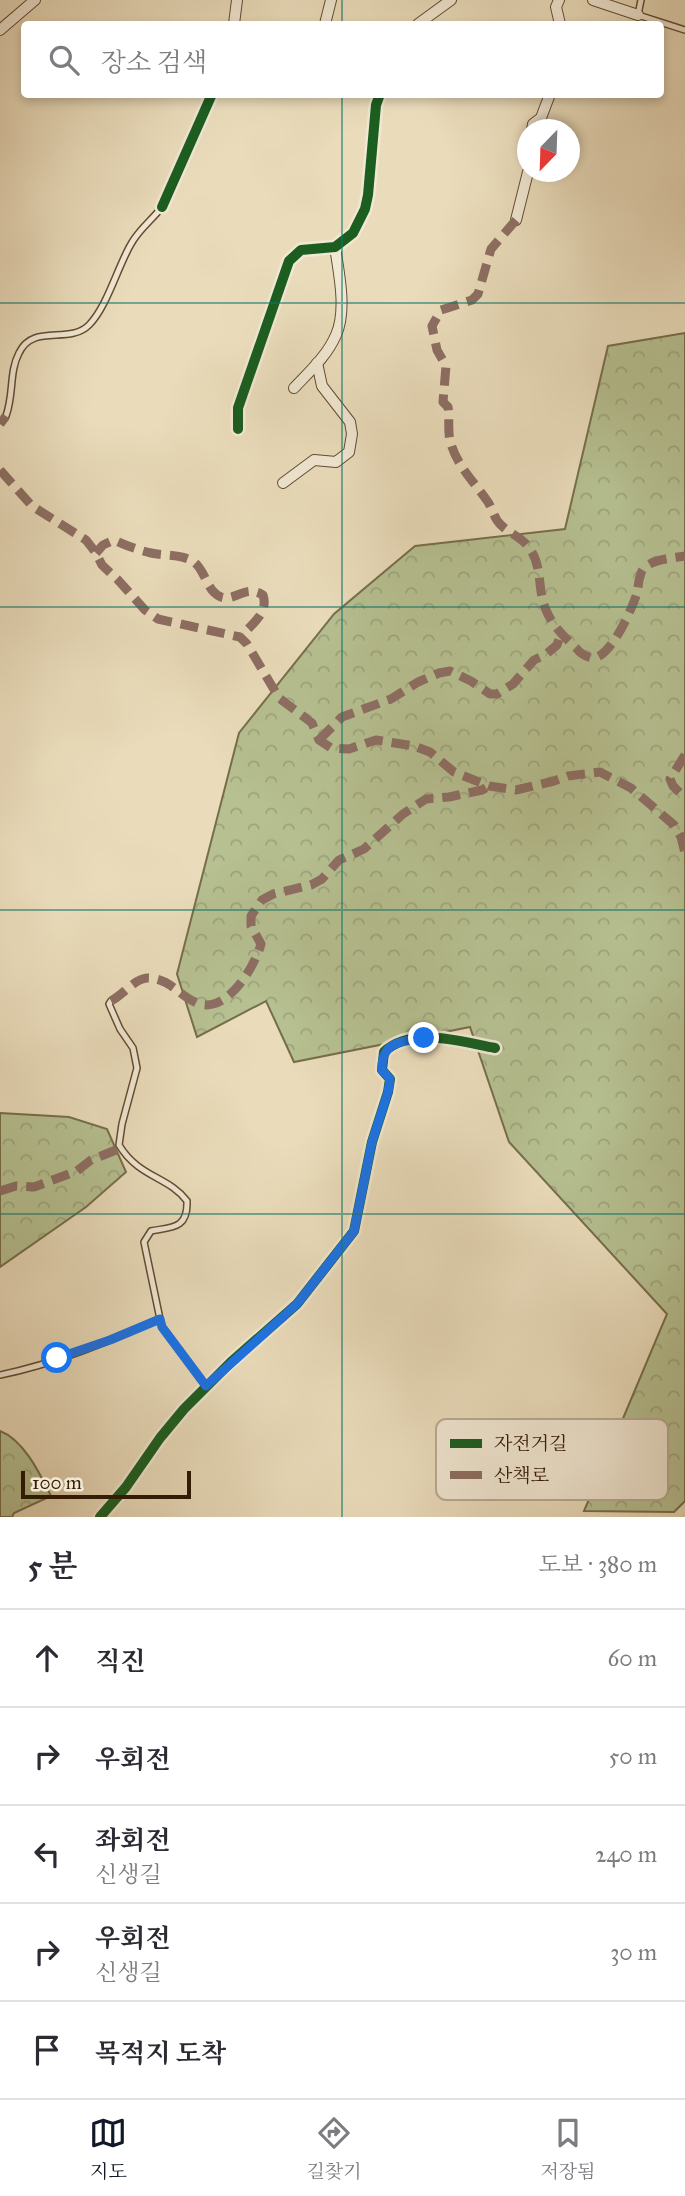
<!DOCTYPE html>
<html lang="ko">
<meta charset="utf-8">
<style>
:root{--surface:#fff;--page:#f7f7f7;--text:#2b2b33;--muted:#7c7c81;--line:#e1e1e2;--accent:#111827}
body{margin:0;font-family:"IM FELL Great Primer","Noto Serif KR",serif;background:var(--page);color:var(--text)}
.compass{position:absolute;left:517px;top:119px;width:63px;height:63px;border-radius:50%;background:var(--surface);box-shadow:0 4px 10px #0003;rotate:203deg}
.scale{position:absolute;left:21px;bottom:18px;width:170px;box-sizing:border-box;padding-left:7px;border:4px solid #351c05;border-top:0;font-size:19px;line-height:24px;white-space:nowrap;color:#351c05;-webkit-text-stroke:5px #f1e8d3;paint-order:stroke}
.stop{position:absolute;width:21px;height:21px;margin:-16px;border:5px solid #1a73e8;border-radius:50%;background:#fff}
.stop.end{background:#1a73e8;border-color:#fff;box-shadow:0 2px 7px #0008}
.list{margin:0;padding:0;list-style:none}
h2{display:flex;justify-content:space-between;align-items:center;height:91px;margin:0;padding:0 28px;font-size:30px}
h2 small{font-size:23px;font-weight:400;color:var(--muted)}
.list li{display:grid;grid-template-columns:46px 1fr auto;gap:21px;align-items:center;box-sizing:border-box;height:98px;padding:0 28px;border-top:2px solid var(--line)}
.list b{display:block;font-size:26px;white-space:nowrap}
.list p{margin:0;font-size:23px;white-space:nowrap;color:var(--muted)}
.list em{font-size:23px;font-style:normal;color:var(--muted)}
.icon{flex:none;width:38px;height:38px;fill:none;stroke:currentColor;stroke-width:2;stroke-linecap:round;stroke-linejoin:round}
.map{position:relative;flex:none;width:685px;height:1517px;overflow:hidden}
.search{position:absolute;background:var(--surface);box-shadow:0 4px 10px #0003;left:21px;right:21px;top:21px;height:77px;display:flex;align-items:center;gap:18px;box-sizing:border-box;padding:0 24px;border-radius:7px;color:var(--muted);font-size:26px}
.sheet{height:581px;background:var(--surface)}
nav{display:flex;justify-content:space-around;align-items:center;box-sizing:border-box;height:98px;border-top:2px solid var(--line);background:var(--surface);font-size:19px;color:var(--muted)}
nav a{display:grid;justify-items:center;gap:4px}
nav .on{color:var(--accent)}
.map>svg:first-child{display:block}
.forest{fill:url(#forest-crowns);stroke:#766e4b;stroke-width:2}
.lines{fill:none;stroke-linecap:round;stroke-linejoin:round}
.service-casing{stroke:#624c32;stroke-width:8}
.minor-casing{stroke:#624c32;stroke-width:12}
.service{stroke:#f1e8d3;stroke-width:5}
.minor{stroke:#f1e8d3;stroke-width:10}
.quiet{stroke:#8d6e63;stroke-width:9;stroke-dasharray:18 9;stroke-linecap:butt}
.cycleway-casing{stroke:#f1e8d3;stroke-width:15}
.cycleway{stroke:#1b5e20;stroke-width:10}
.route{stroke:#1a73e8;stroke-width:9}
.grid{fill:none;stroke:#0f766e;stroke-width:2;stroke-opacity:0.55}
.key{fill:#f1e8d3;stroke:#b9ab95;stroke-width:2}
.key-label{font-size:19px;fill:#351c05}
</style>
<div class="map">
<svg width="685" height="1517" viewBox="0 0 685 1517">
<defs>
<pattern id="forest-crowns" width="20" height="18" patternUnits="userSpaceOnUse" patternTransform="scale(1.75)"><rect width="20" height="18" fill="#b6c091"/><path d="M2 6a3 3 0 1 1 6 0M12 15a3 3 0 1 1 6 0" fill="none" stroke="#9da47c"/></pattern>
</defs>
<rect width="100%" height="100%" fill="#eadcbb"/>
<filter id="stains"><feTurbulence type="fractalNoise" baseFrequency=".00286" numOctaves="4"/><feColorMatrix values="0 0 0 0 .2 0 0 0 0 .09 0 0 0 0 .02 0 0 0 .5 -.17"/></filter>
<radialGradient id="worn" r=".72"><stop offset=".6" stop-color="#630" stop-opacity="0"/><stop offset="1" stop-color="#630" stop-opacity=".3"/></radialGradient>
<!-- forest -->
<g class="forest">
<path d="M685 333V1501L674 1512 584 1511 667 1314 509 1142 470 1027 294 1062 266 1001 197 1037 177 974 239 733 334 614 415 546 565 529 608 346Z"/>
<path d="M0 1113 69 1117 107 1129 126 1172 86 1207 0 1267Z"/>
<path d="M0 1431C24 1440 40 1474 51 1496L14 1513 12 1517H0Z"/>
</g>
<g class="lines">
<!-- service casing -->
<g class="service-casing">
<g id="service">
<path d="M641 0 638 15 685 30"/>
<path d="M6 416C14 394 9 372 19 353 33 323 69 345 89 325 107 307 118 266 131 244 139 229 152 220 162 207"/>
<path d="M111 1001 109 1004 120 1029 133 1048 137 1068 122 1124 119 1145C139 1178 168 1176 187 1201 188 1229 172 1227 151 1231L144 1242 160 1319 162 1327 206 1386"/>
<path d="M0 1375C55 1364 109 1341 160 1319"/>
</g>
</g>
<!-- minor casing -->
<g class="minor-casing">
<g id="minor">
<path d="M559 0 556 7 560 24"/>
<path d="M593 0 638 15"/>
<path d="M234 24 237 0"/>
<path d="M325 24 331 0"/>
<path d="M418 24 451 0"/>
<path d="M0 30 35 0"/>
<path d="M532 130 533 124 541 118 550 94"/>
<path d="M162 207 212 94"/>
<path d="M516 220 528 172"/>
<path d="M294 388C309 372 327 356 336 335 347 310 339 274 335 247"/>
<path d="M238 429V408L289 261 301 250 335 247 353 233 365 209 368 195 376 105 380 94"/>
<path d="M283 483 314 460 336 462 349 452 352 434 350 422 322 386 317 363"/>
<path d="M100 1517 126 1487 160 1438 184 1409 231 1362 297 1304 354 1231 372 1142 388 1092 390 1079 382 1070 384 1052C412 1026 462 1042 495 1048"/>
</g>
</g>
<!-- service -->
<use href="#service" class="service"/>
<!-- minor -->
<use href="#minor" class="minor"/>
<!-- quiet -->
<g class="quiet">
<path d="M516 220 491 249 478 294 472 300 441 310 432 326 437 350 446 366 443 402 448 407C450 419 447 432 451 444 458 467 475 483 488 502 493 510 494 519 501 525 510 534 522 537 530 549 543 568 537 590 546 610 552 625 564 637 576 648 580 653 587 658 594 658 612 655 632 609 637 593 639 585 638 575 644 568 653 559 673 558 685 556"/>
<path d="M0 424 6 416"/>
<path d="M0 470 32 506 86 540 96 553 102 565 118 580 145 610 158 619 240 637 247 644 279 698 312 723 319 740 331 748 349 749 376 740 414 746 430 752 454 772 489 786 516 790 554 781 568 776 600 772 631 788 674 825 681 837 685 853"/>
<path d="M96 553 103 545 114 540C127 546 138 550 151 553 165 556 182 554 194 562 206 571 206 591 221 597 235 602 245 584 263 595 269 613 251 625 240 637"/>
<path d="M319 740 342 717 391 699 418 682 439 673 450 671 471 681 490 694H497L513 684 534 660 545 655 557 645 561 633"/>
<path d="M685 755 670 779 673 786 685 798"/>
<path d="M111 1001C123 995 134 979 147 978 172 978 178 997 200 1004 228 1012 255 966 261 944L251 926V916L262 900 273 894 311 885 322 879 339 860 364 849 403 814 426 799 449 797 482 790 489 786"/>
<path d="M0 1191 16 1186 34 1187 77 1171 91 1160 121 1148"/>
</g>
<!-- cycleway casing -->
<g class="cycleway-casing">
<g id="cycleway">
<path d="M162 207 212 94"/>
<path d="M238 429V408L289 261 301 250 335 247 353 233 365 209 368 195 376 105 380 94"/>
<path d="M100 1517 126 1487 160 1438 184 1409 231 1362 297 1304 354 1231 372 1142 388 1092 390 1079 382 1070 384 1052C412 1026 462 1042 495 1048"/>
</g>
</g>
<!-- cycleway -->
<use href="#cycleway" class="cycleway"/>
</g>
<g class="lines">
<!-- route -->
<path class="route" d="M57 1358 110 1340 160 1319 162 1327 206 1386 297 1304 354 1231 372 1142 388 1092 390 1079 382 1070C381 1041 401 1042 424 1038"/>
</g>
<!-- grid -->
<path class="grid" d="M342 0V24M342 94V1517M0 303H685M0 607H685M0 910H685M0 1214H685"/>
<!-- legend -->
<rect x="436" y="1419" width="232" height="81" rx="10" class="key"/>
<rect x="450" y="1439" width="32" height="9" fill="#1b5e20"/>
<rect x="450" y="1471" width="32" height="8" fill="#8d6e63"/>
<g class="key-label">
<text x="494" y="1450">자전거길</text>
<text x="494" y="1482">산책로</text>
</g>
<rect width="100%" height="100%" filter="url(#stains)"/>
<rect width="100%" height="100%" fill="url(#worn)"/>
</svg>
<svg class="compass" viewBox="-18 -18 36 36"><path d="M0-13l5 13h-10z" fill="#e53935"/><path d="M0 13l5-13h-10z" fill="#7c7c81"/></svg>
<div class="scale">100 m</div>
<div class="stop" style="left:57px;top:1358px"></div>
<div class="stop end" style="left:424px;top:1038px"></div>
<div class="search"><svg class="icon" aria-label="search" viewBox="0 0 24 24"><circle cx="10" cy="10" r="6"/><path d="M15 15l6 6"/></svg>장소 검색</div>
</div>
<section class="sheet">
<h2>5 분<small>도보 · 380 m</small></h2>
<ul class="list">
<li><svg class="icon" aria-label="ahead" viewBox="0 0 24 24"><path d="M12 20V5M6 11l6-6 6 6"/></svg><div><b>직진</b></div><em>60 m</em></li>
<li><svg class="icon" aria-label="right" viewBox="0 0 24 24"><path d="M7 20v-9h11M14 6l5 5-5 5"/></svg><div><b>우회전</b></div><em>50 m</em></li>
<li><svg class="icon" aria-label="left" viewBox="0 0 24 24"><path d="M17 20v-9H6M10 6l-5 5 5 5"/></svg><div><b>좌회전</b><p>신생길</p></div><em>240 m</em></li>
<li><svg class="icon" aria-label="right" viewBox="0 0 24 24"><path d="M7 20v-9h11M14 6l5 5-5 5"/></svg><div><b>우회전</b><p>신생길</p></div><em>30 m</em></li>
<li><svg class="icon" aria-label="arrive" viewBox="0 0 24 24"><path d="M6 21V4h12l-3 4 3 4H6"/></svg><div><b>목적지 도착</b></div></li>
</ul>
</section>
<nav>
<a class="on"><svg class="icon" aria-label="map" viewBox="0 0 24 24"><path d="M3 6l6-2 6 2 6-2v14l-6 2-6-2-6 2zM9 4v14M15 6v14"/></svg>지도</a>
<a><svg class="icon" aria-label="directions" viewBox="0 0 24 24"><path d="M12 3l9 9-9 9-9-9zM9 14v-3h6M13 9l2 2-2 2"/></svg>길찾기</a>
<a><svg class="icon" aria-label="saved" viewBox="0 0 24 24"><path d="M7 4h10v16l-5-4-5 4z"/></svg>저장됨</a>
</nav>
